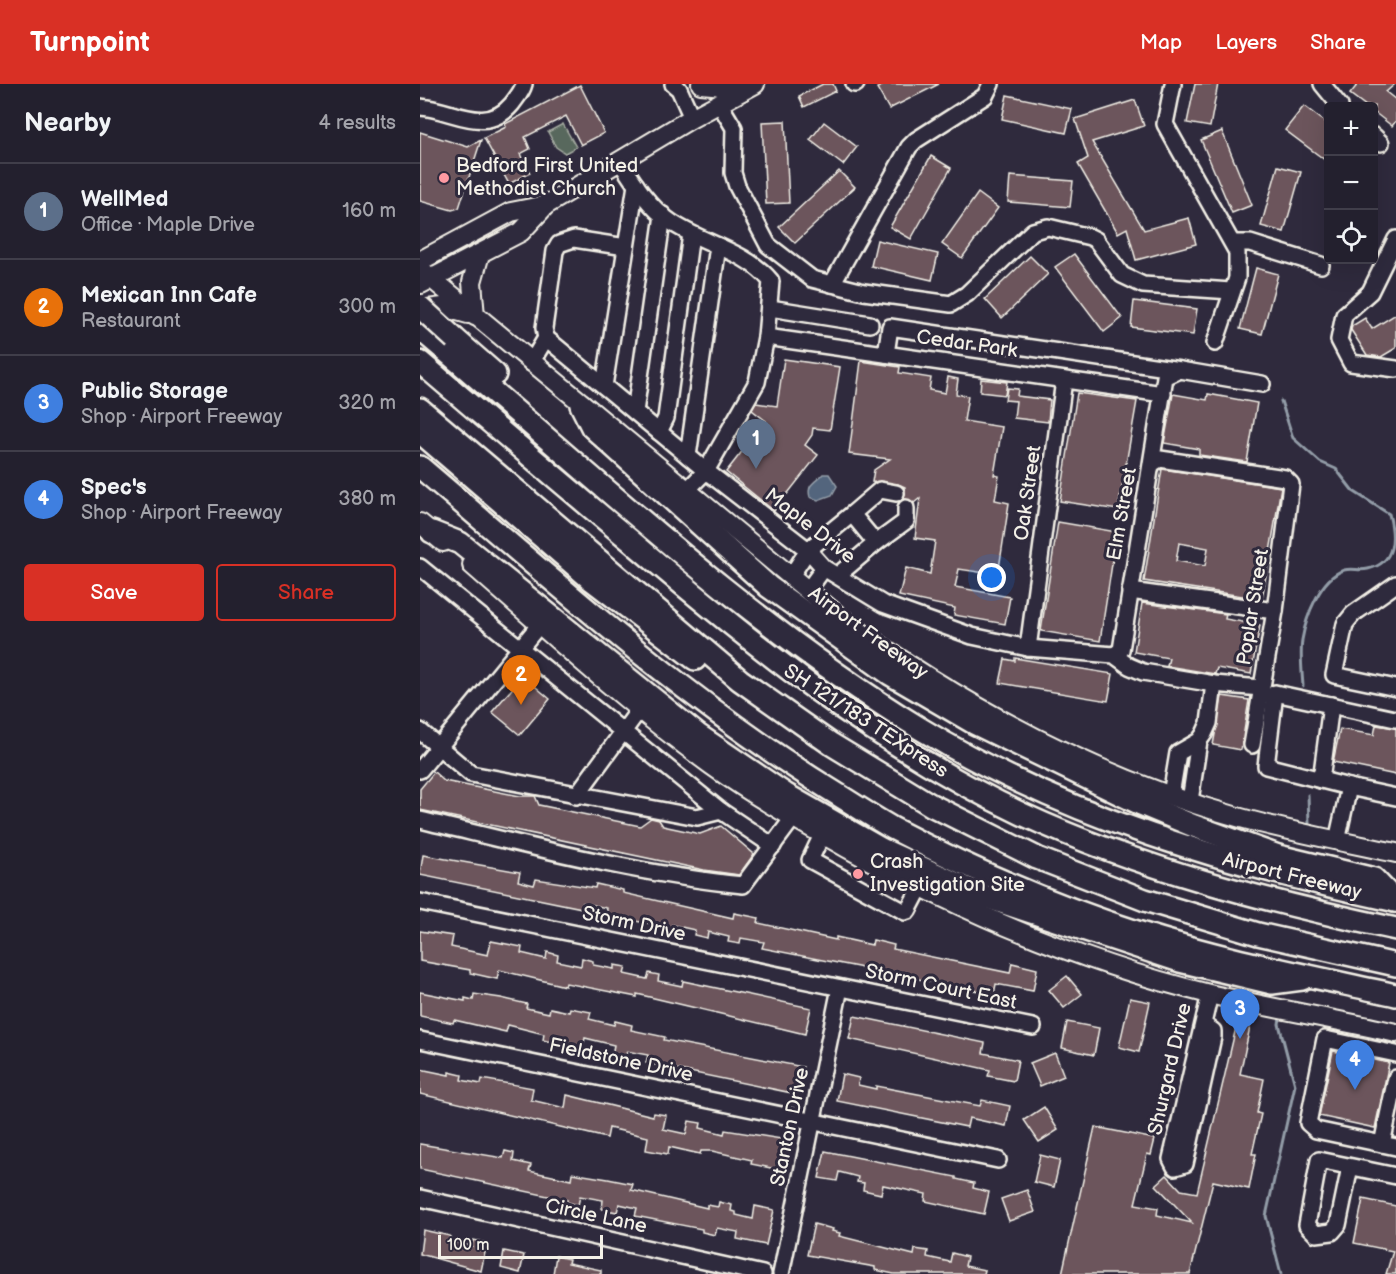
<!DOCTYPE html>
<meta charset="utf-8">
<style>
:root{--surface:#23202e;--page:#2b2836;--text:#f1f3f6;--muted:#a3a3aa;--line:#403e4a;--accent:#d93025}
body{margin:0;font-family:"Balsamiq Sans",sans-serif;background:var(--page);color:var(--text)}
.controls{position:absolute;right:18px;top:18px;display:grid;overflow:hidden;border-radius:6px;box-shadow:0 6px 24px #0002}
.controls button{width:54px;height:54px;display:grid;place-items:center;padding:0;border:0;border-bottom:2px solid var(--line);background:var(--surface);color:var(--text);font:30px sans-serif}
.scale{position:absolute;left:18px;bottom:15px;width:165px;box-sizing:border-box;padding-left:6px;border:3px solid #f4f1e8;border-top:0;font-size:16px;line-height:21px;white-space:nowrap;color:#f4f1e8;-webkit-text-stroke:4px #2f2a3d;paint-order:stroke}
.you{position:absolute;left:572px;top:494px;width:21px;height:21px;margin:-15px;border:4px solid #fff;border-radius:50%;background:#1a73e8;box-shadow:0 0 0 9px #1a73e833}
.badge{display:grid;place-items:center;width:39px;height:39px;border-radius:50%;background:var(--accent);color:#fff;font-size:20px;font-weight:700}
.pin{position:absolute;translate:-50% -50px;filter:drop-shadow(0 2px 3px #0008)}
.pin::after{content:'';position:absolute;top:32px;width:21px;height:18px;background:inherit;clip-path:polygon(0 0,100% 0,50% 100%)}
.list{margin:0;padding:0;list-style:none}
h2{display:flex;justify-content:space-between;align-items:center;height:78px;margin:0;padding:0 24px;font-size:26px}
h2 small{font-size:20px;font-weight:400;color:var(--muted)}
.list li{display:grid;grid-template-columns:39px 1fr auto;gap:18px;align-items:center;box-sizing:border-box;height:96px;padding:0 24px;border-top:2px solid var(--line)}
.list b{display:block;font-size:22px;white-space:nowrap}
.list p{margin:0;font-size:20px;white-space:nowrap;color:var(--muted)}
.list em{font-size:20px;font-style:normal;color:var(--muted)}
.actions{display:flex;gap:12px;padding:18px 24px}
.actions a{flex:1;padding:14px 0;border:2px solid var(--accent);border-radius:6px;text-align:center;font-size:21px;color:var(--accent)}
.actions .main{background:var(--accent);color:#fff}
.icon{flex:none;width:33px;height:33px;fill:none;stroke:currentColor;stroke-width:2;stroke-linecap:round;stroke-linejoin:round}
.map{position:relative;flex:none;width:976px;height:1190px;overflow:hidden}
header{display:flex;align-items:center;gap:36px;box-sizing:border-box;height:84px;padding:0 30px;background:var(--accent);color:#fff}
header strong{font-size:28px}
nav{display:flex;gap:33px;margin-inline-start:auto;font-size:21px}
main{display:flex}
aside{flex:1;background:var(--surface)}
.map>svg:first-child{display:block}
.green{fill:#59675d;stroke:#a6aca2;stroke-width:1.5}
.water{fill:#52657d;stroke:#939da8;stroke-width:1.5}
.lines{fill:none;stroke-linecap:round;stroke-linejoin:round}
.stream{stroke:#939da8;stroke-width:3}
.building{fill:#6c555c;stroke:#f4f1e8;stroke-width:1.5;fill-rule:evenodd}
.minor-casing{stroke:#f4f1e8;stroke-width:20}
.major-casing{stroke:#f4f1e8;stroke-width:22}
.highway-casing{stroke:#f4f1e8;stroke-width:26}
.minor{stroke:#2f2a3d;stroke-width:15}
.major{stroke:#2f2a3d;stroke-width:18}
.highway{stroke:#2f2a3d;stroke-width:21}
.highway-bridge-casing{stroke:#f4f1e8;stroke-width:26;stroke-linecap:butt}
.highway-bridge{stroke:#2f2a3d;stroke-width:21}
.poi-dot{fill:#ff9aa2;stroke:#2f2a3d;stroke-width:2}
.labels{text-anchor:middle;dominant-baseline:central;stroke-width:6;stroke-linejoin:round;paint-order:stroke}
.poi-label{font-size:20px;fill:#f4f1e8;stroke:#2f2a3d;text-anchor:start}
.street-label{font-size:20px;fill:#f4f1e8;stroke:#2f2a3d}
</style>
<header>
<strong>Turnpoint</strong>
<nav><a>Map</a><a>Layers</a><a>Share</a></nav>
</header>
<main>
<aside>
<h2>Nearby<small>4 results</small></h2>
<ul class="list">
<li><span class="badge" style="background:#5c6f8a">1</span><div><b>WellMed</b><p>Office · Maple Drive</p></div><em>160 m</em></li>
<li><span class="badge" style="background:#e8710a">2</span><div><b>Mexican Inn Cafe</b><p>Restaurant</p></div><em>300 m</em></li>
<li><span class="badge" style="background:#3f7fe0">3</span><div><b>Public Storage</b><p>Shop · Airport Freeway</p></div><em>320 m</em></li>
<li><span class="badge" style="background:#3f7fe0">4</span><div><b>Spec's</b><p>Shop · Airport Freeway</p></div><em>380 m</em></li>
</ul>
<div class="actions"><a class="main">Save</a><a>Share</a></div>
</aside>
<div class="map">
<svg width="976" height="1190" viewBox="0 0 976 1190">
<rect width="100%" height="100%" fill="#2f2a3d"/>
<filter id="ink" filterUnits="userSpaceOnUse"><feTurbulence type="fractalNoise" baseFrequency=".0167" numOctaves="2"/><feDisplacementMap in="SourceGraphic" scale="12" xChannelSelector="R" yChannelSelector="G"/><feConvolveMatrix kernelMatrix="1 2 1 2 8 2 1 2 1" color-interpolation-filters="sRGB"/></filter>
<g filter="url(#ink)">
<!-- green -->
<path class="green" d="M143 40 156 63 145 69 136 63 128 48Z"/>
<!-- water -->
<path class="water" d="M403 390H409L417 402 412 411 398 416 390 413C386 400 396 398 403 390Z"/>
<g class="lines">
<!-- stream -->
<g class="stream">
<path d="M861 317 873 354 900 378 916 385 933 407 969 430C975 452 976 479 948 485 940 487 932 484 924 486 900 494 886 533 882 556 880 570 882 588 883 602"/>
<path d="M888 711 889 739"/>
<path d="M860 934 859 940 875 1001 846 1132 861 1190"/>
</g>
</g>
<!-- building -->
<g class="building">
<path d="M403 0H413L416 7 384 23 379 12Z"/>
<path d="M466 0H519L469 25 457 4Z"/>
<path d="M775 0H798L790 43 767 39Z"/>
<path d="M938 0H975L966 8 976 16V37L972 42 954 28V22H946L930 10Z"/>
<path d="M160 1 184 49 161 61 146 32 105 53 110 65 100 70 110 89 89 100 64 54 86 43 85 40Z"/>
<path d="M587 11 652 25 646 49 582 35Z"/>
<path d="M715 16 724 42 672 58 724 146 769 134 776 160 716 176 707 144 698 149 658 80 668 74 655 35Z"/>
<path d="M884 22 909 41V79L865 46Z"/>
<path d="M365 37 369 119 346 120 342 38Z"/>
<path d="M404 38 437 63 423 81 390 56Z"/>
<path d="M802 47 832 121 812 129 781 56Z"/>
<path d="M0 48 48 63 61 56 39 124 32 126 0 117Z"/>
<path d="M511 72 531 84 491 155 470 143Z"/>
<path d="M858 82 881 88 864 148 841 142Z"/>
<path d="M419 87 435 103 375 159 359 143Z"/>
<path d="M590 92 653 97 650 123 588 118Z"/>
<path d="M558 109 578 124 542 174 522 160Z"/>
<path d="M457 156 518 170 512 196 451 182Z"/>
<path d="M654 170 702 234 684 248 635 183Z"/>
<path d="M610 172 628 190 582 234 565 215Z"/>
<path d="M836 184 858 190 842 250 820 245Z"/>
<path d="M714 217 777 225 773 251 711 243Z"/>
<path d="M976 230V264L961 273 947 271 931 246 932 242 945 234 952 245Z"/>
<path d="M364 275 420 283 410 346 393 344 392 351 385 361 398 371 354 427 306 388 346 337 332 326 336 319 357 322Z"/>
<path d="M441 277 480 283 479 289 511 294 509 306 525 309 528 293 538 295 536 310 548 312 544 337 582 343 574 391 579 392 575 416 589 419 578 491 539 485 535 503 590 513 585 540 534 531 535 524 479 512 486 484 510 490 515 457 495 454 500 414 494 419 484 415 485 403 478 400 452 398 454 386 470 375 429 370Z"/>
<path d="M561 295 587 298 585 311 560 308Z"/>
<path d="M587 304 598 305 597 312 630 316 628 338 594 334 596 317 585 316Z"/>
<path d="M657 309 717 317 698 426 640 417Z"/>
<path d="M753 310 787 316 788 310 837 319 827 378 779 371V365L744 359Z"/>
<path d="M742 385 861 403 842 515 724 497ZM759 459 788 464 785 482 756 477Z"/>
<path d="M638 438 697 448 680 557 621 547Z"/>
<path d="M722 519 806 530 805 535 840 541 831 590 797 584 795 590 747 582 749 574 714 568Z"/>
<path d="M595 574 693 590 688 617 580 599 585 575 595 577Z"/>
<path d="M103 592 130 615 100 651 72 628Z"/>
<path d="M802 612 829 616 821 666 793 661Z"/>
<path d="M956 641 976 644V691L913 678 920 645 954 651Z"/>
<path d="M14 688 24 697 100 712H115L119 721 220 742 231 734 239 736 243 742 280 750 301 742 334 770 319 791 284 786 0 726V705Z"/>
<path d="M3 771 100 788 98 797 114 801 116 795 175 804 176 800 203 806V809L313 834 314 829 339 834 338 839 416 856V853L452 861 453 856 474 861 473 865 590 889 592 879 617 885 613 907 576 900 574 910 342 864 344 858 321 854 320 860 308 858 309 853 288 848 287 854 274 851 275 846 252 841 251 846 237 843 238 841 186 832 187 824 163 819 162 824 0 791Z"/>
<path d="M0 847 33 852 31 863 68 871 71 857 102 863 101 869 126 875 127 868 138 871 137 877 161 882 162 874 173 877V881L194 885V881L206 883 204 890 227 895 229 889 239 891 238 897 262 902 263 897 391 924 385 950 217 910V913L146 899 145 902 79 886 77 895 50 889V886L0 877Z"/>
<path d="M647 892 662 910 644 924 629 906Z"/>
<path d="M0 908 45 917V914L53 916 54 910 81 914 107 920 106 924 129 929 130 924 149 928 150 924 171 928 169 935 194 941 195 937 212 941 211 946 245 953 244 956 383 983 377 1010 226 979 228 971 207 967 205 974 192 971 194 961 165 954 163 963 135 957V959L123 956 124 950 88 941 86 948 34 936 33 939 0 932Z"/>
<path d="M710 914 730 918 719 968 699 963Z"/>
<path d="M434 932 565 959 563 969 598 976 594 997 568 992 570 986 429 955Z"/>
<path d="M818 935 831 938 820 990 844 995 837 1029 841 1030 832 1070H836L829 1105 793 1097 770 1190H642L675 1043 735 1055 731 1071 727 1070 715 1120 738 1124 737 1131 772 1139 736 1101 747 1091 761 1106 777 1109Z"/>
<path d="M647 938 679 944 674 971 642 964Z"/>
<path d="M913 967 969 979 955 1044 899 1032Z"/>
<path d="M635 969 644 992 620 1002 610 979Z"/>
<path d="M0 985 29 991V988L42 991 41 996 61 1000 62 995 113 1004 111 1016 145 1024 147 1011 233 1032 234 1029 246 1031 243 1045 266 1050 269 1037 281 1039 280 1044 304 1050 305 1046 368 1056 361 1086 331 1080 332 1076 292 1067H281L280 1070 249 1063 248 1070 226 1066 228 1053 189 1044 187 1054 0 1010Z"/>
<path d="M422 990 439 994 438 1001 456 1005V1002L560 1022 562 1016 590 1022 586 1042 549 1034 547 1043 417 1017Z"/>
<path d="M624 1023 638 1046 619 1058 604 1036Z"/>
<path d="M0 1060 83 1074 85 1067 94 1069 93 1077 111 1081 109 1087 151 1096 152 1089 188 1095 213 1100 211 1106 287 1124V1121L298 1123 299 1118 312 1121 311 1127 316 1128V1131L333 1135 335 1122 354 1126 346 1161 317 1155 318 1148 297 1144 295 1151 282 1148V1145L215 1132 217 1124 199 1120 197 1128 182 1125 183 1116 160 1112 158 1121 146 1118 147 1116 0 1085Z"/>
<path d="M405 1067 536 1093V1095L554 1099 553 1104 569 1108 564 1130 505 1117 506 1110 463 1101 461 1110 443 1106 444 1099 437 1098 438 1093 419 1088 417 1097 399 1094Z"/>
<path d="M620 1071 640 1076 634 1103 614 1098Z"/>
<path d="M607 1106 615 1128 589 1137 581 1115Z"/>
<path d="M943 1115 976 1122V1190H966L973 1167 934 1159Z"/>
<path d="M394 1140 413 1145 412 1147 420 1149 419 1152 494 1171 495 1165 508 1167 507 1173 530 1178 532 1169 547 1173 545 1182 565 1186 564 1190H474L455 1186V1183L387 1171Z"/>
<path d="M3 1146 30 1152 29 1157 52 1162 53 1156 67 1159 61 1187 0 1170Z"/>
<path d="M84 1167 104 1171 100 1189 81 1184Z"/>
<path d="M136 1172 149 1175 148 1179 181 1186V1190H133Z"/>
</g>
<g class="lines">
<!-- minor casing -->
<g class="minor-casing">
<g id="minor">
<path d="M253 0 259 5 272 34"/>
<path d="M434 0H436"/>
<path d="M753 0 745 40 817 168V194L795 259"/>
<path d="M902 0 920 22"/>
<path d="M299 19 314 44 313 89 317 102 348 161 392 195 444 208 531 220 547 210 613 147 628 143 670 153 676 156 702 191 723 201 811 207"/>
<path d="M0 23C33 25 65 52 92 20 97 13 102 8 104 0"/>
<path d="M954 52 961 59"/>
<path d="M200 77C214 99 229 123 251 138 283 160 325 166 351 197L346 253 337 298 286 387 266 407"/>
<path d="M976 155 950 208 924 231 919 256 931 279 976 285"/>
<path d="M813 159H830L901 181"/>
<path d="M412 200 489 63 496 56 565 12 571 0"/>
<path d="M350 224 450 240"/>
<path d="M346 253 743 310"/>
<path d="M126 254 124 244 135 167 139 160 154 155 206 163"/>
<path d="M466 270 470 243 760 286"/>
<path d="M111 279 126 254 286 387 388 466 404 484 463 520 552 552 608 564 694 571 709 582 723 588 794 600 841 604"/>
<path d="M184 302 216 101"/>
<path d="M215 328 243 131"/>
<path d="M239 348 246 334 271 150"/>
<path d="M268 372 298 162"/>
<path d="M732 380 740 375 865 394 871 400 855 527 832 661"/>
<path d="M432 430 460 406 476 409"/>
<path d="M456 459 486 437V424"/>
<path d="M0 483 301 727"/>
<path d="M371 492 388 466 432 430 456 459 418 491"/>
<path d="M976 500 933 530 925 540 914 591 976 604"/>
<path d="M388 506 404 484"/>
<path d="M710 507 855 527"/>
<path d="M608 564 644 296"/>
<path d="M694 571 701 566 745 293 760 286 842 300"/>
<path d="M0 647 51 690 277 733 301 727 353 762"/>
<path d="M0 686 120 540"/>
<path d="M901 696 911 621"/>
<path d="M929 703 976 713"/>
<path d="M751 711 758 669 779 657 784 650 789 639 794 600"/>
<path d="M156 712 219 626"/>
<path d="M770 717 779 657"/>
<path d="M0 736C106 761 214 790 323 801L373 734"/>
<path d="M402 751 390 776 485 828 488 827 500 804"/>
<path d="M917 757 929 703 846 682 855 609 975 635"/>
<path d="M0 818 613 943"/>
<path d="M783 940 793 947V953L765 1080 755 1083 751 1075 790 910"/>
<path d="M0 956 578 1076"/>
<path d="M976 994 962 1060 976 1063"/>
<path d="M962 1060 896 1046 888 1039 905 955 976 970"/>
<path d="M930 1083 918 1141 912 1148 896 1150 887 1141 899 1076 976 1092"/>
<path d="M0 1114 343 1190"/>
<path d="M361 1190 420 904"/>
</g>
</g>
<!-- major casing -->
<g class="major-casing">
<g id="major">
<path d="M281 0 326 4"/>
<path d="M0 177 91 128 126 121"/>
<path d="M0 185 421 534C542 622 676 694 821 734 872 748 924 758 976 769"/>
<path d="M1 200 101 148 126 121 272 34 335 0"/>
<path d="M0 226 23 223 48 230"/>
<path d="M55 232 52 198 60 170"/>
<path d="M0 439 23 458"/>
<path d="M52 481C130 549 207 620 291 681 334 712 380 738 427 764 541 827 662 879 789 910 851 924 914 935 976 949"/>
</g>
</g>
<!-- highway casing -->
<g class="highway-casing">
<g id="highway">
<path d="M0 245C163 382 318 533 501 645 647 734 810 781 976 817"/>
<path d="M35 255 75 290"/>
<path d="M0 278C70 338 140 398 211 457 333 561 456 661 602 730 721 785 849 818 976 845"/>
<path d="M161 321 172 343 349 503 470 590 554 639 721 720 774 742 858 772 954 795 975 817"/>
<path d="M0 325 320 596 411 660 511 721 617 774 725 816 838 850 976 881"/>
<path d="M0 348 172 496 275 575"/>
<path d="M0 383C132 495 261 613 409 705 430 718 451 732 472 744 550 785 633 821 717 848 801 875 890 892 976 911"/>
<path d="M12 448 40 459 278 651 365 710 461 765 566 813 760 877 852 899 882 895"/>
</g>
</g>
<!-- minor -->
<use href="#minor" class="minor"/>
<!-- major -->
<use href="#major" class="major"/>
<!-- highway -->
<use href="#highway" class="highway"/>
<!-- highway-bridge casing -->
<g class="highway-bridge-casing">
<path id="highway-bridge" d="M0 223 35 255"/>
</g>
<!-- highway-bridge -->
<use href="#highway-bridge" class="highway-bridge"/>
</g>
</g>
<!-- markers -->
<g class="poi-dot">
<circle cx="24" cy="94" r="6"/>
<circle cx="438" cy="790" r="6"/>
</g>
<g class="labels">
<!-- poi labels -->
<g class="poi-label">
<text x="36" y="82">Bedford First United<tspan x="36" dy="23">Methodist Church</tspan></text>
<text x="450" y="778">Crash<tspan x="450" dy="23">Investigation Site</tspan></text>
</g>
<!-- street labels -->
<g class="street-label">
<text transform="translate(547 260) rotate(8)">Cedar Park</text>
<text transform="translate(608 409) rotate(-82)">Oak Street</text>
<text transform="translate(702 430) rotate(-80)">Elm Street</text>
<text transform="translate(390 442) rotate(38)">Maple Drive</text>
<text transform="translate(833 523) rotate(-81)">Poplar Street</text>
<text transform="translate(448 549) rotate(36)">Airport Freeway</text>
<text transform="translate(446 637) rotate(33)">SH 121/183 TEXpress</text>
<text transform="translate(872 792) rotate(14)">Airport Freeway</text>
<text transform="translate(214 840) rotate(12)">Storm Drive</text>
<text transform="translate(521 903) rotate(12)">Storm Court East</text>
<text transform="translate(201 976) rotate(12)">Fieldstone Drive</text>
<text transform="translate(750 985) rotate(-77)">Shurgard Drive</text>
<text transform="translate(370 1043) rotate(-78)">Stanton Drive</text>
<text transform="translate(176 1132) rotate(12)">Circle Lane</text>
</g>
</g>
</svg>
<div class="controls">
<button>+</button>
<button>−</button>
<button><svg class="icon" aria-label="locate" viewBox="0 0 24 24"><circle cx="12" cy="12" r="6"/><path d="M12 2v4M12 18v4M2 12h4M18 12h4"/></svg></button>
</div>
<div class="scale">100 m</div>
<div class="you"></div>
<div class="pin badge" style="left:336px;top:385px;background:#5c6f8a">1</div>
<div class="pin badge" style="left:101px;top:621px;background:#e8710a">2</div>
<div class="pin badge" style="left:820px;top:955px;background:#3f7fe0">3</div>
<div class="pin badge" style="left:935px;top:1006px;background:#3f7fe0">4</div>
</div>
</main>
